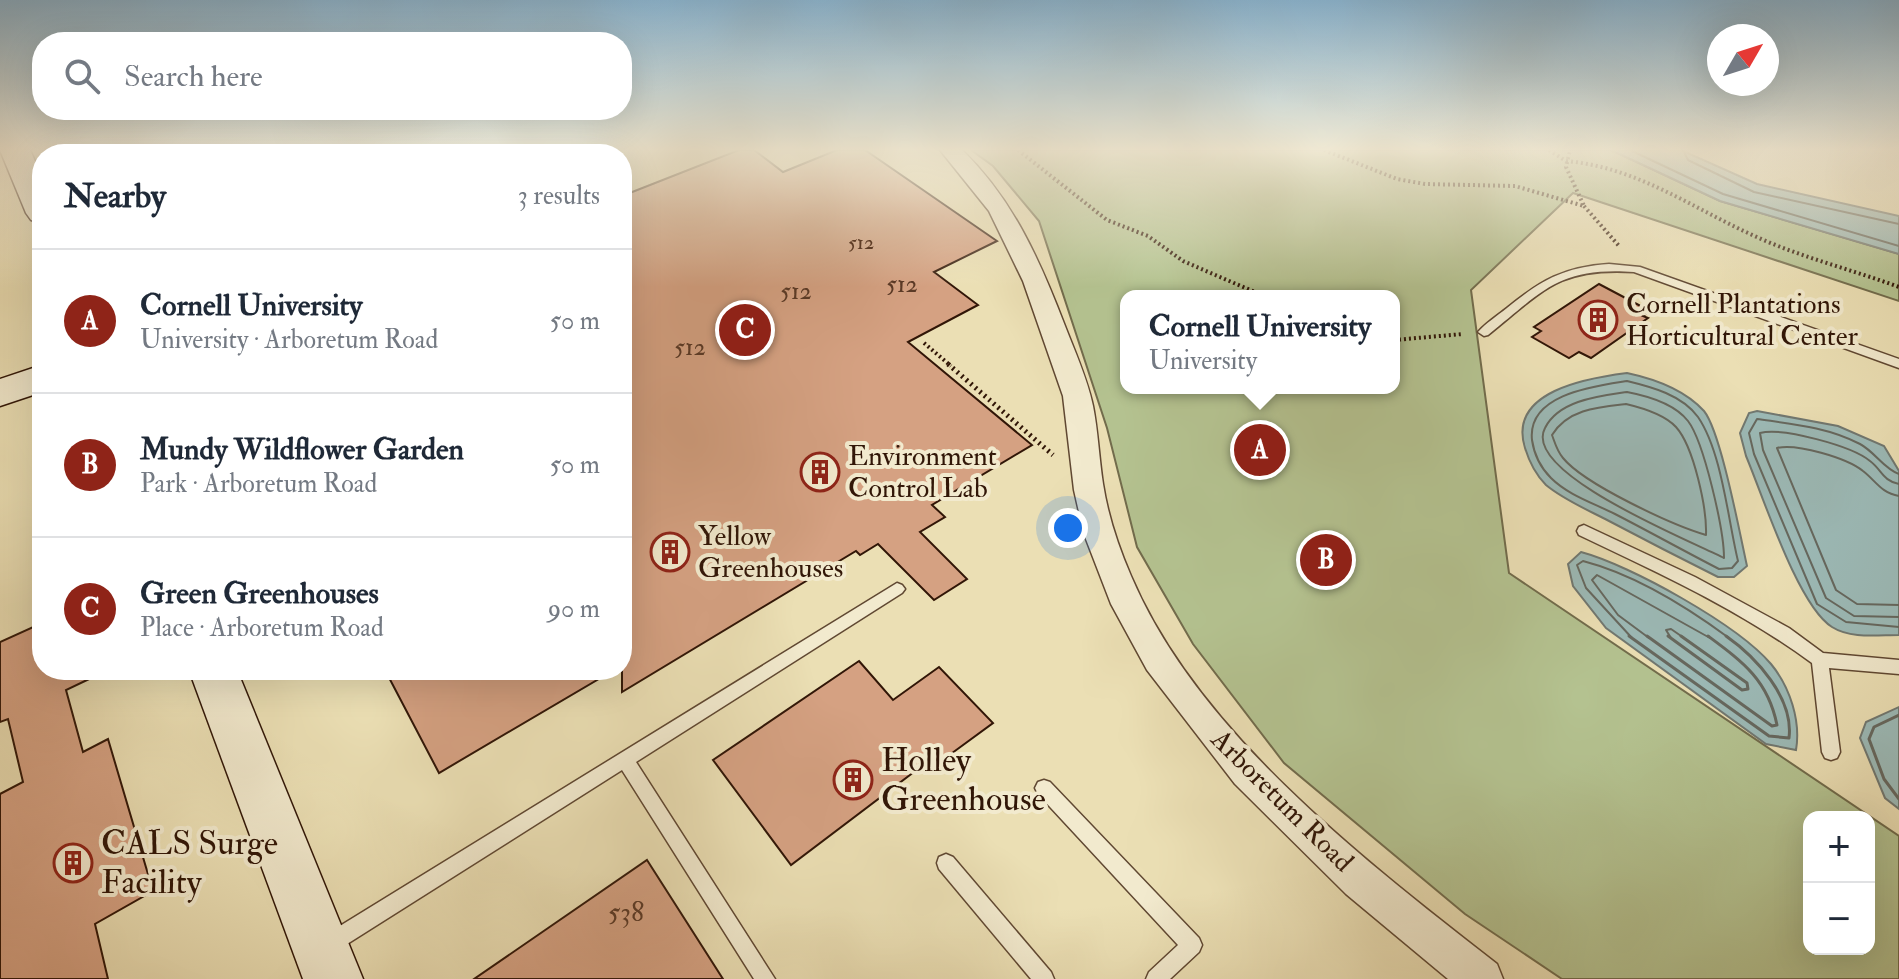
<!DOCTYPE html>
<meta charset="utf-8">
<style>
:root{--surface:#fff;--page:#f2f2f3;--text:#1f2937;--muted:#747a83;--line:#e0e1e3;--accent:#8f2418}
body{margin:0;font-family:"IM FELL Double Pica",serif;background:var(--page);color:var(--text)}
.controls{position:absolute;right:24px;bottom:24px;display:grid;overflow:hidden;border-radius:16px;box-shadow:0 8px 32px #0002}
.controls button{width:72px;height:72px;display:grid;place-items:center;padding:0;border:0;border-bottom:2px solid var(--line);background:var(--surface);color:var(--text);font:40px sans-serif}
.compass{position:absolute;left:1707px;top:24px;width:72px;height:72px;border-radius:50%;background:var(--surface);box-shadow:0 8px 32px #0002;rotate:51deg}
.you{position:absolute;left:1068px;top:528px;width:28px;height:28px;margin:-20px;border:6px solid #fff;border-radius:50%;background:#1a73e8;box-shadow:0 0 0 12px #1a73e833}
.badge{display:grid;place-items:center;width:52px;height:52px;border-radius:50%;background:var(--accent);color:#fff;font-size:26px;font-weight:700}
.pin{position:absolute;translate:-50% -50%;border:4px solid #fff;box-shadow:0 2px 8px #0006}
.popup{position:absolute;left:1120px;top:290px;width:280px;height:104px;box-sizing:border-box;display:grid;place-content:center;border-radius:16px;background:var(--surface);filter:drop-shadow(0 2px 6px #0005);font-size:26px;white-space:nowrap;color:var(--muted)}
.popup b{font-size:30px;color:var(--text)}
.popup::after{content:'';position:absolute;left:50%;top:100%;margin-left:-16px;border:16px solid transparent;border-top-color:var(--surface)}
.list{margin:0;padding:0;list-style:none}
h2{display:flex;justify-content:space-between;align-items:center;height:104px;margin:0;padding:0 32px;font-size:34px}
h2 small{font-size:26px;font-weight:400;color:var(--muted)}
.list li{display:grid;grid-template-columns:52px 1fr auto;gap:24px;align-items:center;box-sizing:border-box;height:144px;padding:0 32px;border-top:2px solid var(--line)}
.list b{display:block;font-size:30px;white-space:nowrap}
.list p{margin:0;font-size:26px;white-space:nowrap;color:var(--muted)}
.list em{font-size:26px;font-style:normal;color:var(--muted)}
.icon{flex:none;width:44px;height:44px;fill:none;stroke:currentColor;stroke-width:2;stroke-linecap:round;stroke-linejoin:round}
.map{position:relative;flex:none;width:1899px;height:979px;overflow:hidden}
.search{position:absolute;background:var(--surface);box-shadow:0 8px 32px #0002;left:32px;top:32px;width:600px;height:88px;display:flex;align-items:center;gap:20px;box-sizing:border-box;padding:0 28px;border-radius:32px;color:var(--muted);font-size:30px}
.panel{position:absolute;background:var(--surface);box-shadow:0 8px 32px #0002;left:32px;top:144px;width:600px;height:536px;border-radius:32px}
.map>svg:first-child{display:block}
.green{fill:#b4c290;stroke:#726c4c;stroke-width:2;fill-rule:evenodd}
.water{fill:#9cbab7;stroke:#717871;stroke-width:2}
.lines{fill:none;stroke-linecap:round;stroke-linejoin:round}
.shore-far1{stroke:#66685f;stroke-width:2}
.shore{stroke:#66685f;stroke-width:3}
.building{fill:#d5a182;stroke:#311607;stroke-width:2}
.lane-casing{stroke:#604832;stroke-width:3}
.street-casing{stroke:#604832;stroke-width:3}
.secondary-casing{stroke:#311607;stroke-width:3}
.path-far1{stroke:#311607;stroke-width:4;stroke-dasharray:2 3;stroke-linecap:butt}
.path{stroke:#311607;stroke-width:5;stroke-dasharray:2 4;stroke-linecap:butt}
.lane{fill:#f2eace;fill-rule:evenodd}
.street{fill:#f2eace;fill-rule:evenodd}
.secondary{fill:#f2eace;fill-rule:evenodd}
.labels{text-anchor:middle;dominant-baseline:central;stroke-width:8;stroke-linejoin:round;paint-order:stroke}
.far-number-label{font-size:20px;fill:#5a3926}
.number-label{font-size:24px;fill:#5a3926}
.poi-label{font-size:28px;fill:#311607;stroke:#f2eace;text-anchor:start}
.street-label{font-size:28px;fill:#311607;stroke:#f2eace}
.near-number-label{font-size:28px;fill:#5a3926}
.near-poi-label{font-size:34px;fill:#311607;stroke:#f2eace;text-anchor:start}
</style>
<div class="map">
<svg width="1899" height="979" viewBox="0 0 1899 979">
<rect width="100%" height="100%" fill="#ebdfb4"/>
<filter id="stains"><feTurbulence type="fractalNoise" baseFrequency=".0025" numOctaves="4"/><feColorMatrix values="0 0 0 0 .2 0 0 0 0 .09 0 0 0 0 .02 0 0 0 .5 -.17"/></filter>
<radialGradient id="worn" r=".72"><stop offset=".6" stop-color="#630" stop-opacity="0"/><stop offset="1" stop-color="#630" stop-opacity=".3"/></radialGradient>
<!-- green -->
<path class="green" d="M971 150H1611L1720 201 1899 254V301L1573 193 1471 290 1509 573 1899 836V979H1562L1465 914 1284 763 1193 644 1137 547 1107 428 1039 221 993 166ZM1126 296H1394V388H1126ZM1809 817H1869V949H1809Z"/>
<!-- water -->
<g class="water">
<path d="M1611 150H1681L1757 184 1899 216V254L1720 201Z"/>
<path d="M1627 373C1655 379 1684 389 1704 411 1721 432 1740 535 1747 566L1734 577H1718C1682 559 1645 540 1609 521 1588 510 1564 500 1546 485 1536 475 1529 461 1525 448 1507 391 1588 378 1627 373Z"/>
<path d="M1757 411 1838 426 1884 446 1899 471V635C1877 635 1851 639 1832 627 1798 606 1763 496 1746 456L1740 433 1749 413Z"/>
<path d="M1581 552C1630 565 1738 625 1771 664 1790 687 1801 721 1796 750L1766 744 1606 628 1573 586 1568 564Z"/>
<path d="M1899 707V809L1885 798 1860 738 1866 722Z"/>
</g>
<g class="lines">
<!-- shore-far1 -->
<g class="shore-far1">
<path d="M1630 150 1723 194 1899 246"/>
<path d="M1683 150 1688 160 1754 192 1899 224"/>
<path d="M1627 381C1652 387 1682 395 1698 417 1722 452 1728 520 1738 561L1732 568 1719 569C1684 551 1650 532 1615 514 1593 503 1568 495 1551 478 1540 467 1534 454 1532 440 1527 394 1595 386 1627 381Z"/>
<path d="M1627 392C1648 396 1674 403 1688 421 1704 442 1724 530 1724 558 1691 541 1521 473 1545 428 1559 400 1600 396 1627 392Z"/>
<path d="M1626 404C1643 408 1664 414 1676 427 1694 447 1707 509 1706 535 1672 525 1584 484 1563 458 1557 451 1555 443 1552 435 1568 409 1599 407 1626 404Z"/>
<path d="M1899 474C1884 469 1875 452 1860 444 1828 427 1792 424 1757 419L1749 433 1754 454 1817 604 1846 622 1899 627"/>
<path d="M1899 484C1883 481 1882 470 1870 461 1852 446 1782 427 1760 433L1763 450 1826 598 1854 616 1899 617"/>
<path d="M1899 496C1881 493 1876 481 1863 471 1847 458 1796 443 1777 448L1836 590 1857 604 1899 605"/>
<path d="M1632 638 1586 588 1577 565 1583 561C1633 574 1687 607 1729 638"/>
<path d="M1649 638 1618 615 1592 580 1597 575 1710 638"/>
<path d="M1671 638 1666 630 1671 629 1684 638"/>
</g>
<!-- shore -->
<g class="shore">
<path d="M1629 636 1769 736 1789 738C1794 698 1756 657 1726 636"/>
<path d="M1647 636 1772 726 1777 725C1768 680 1743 662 1708 636"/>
<path d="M1668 636 1742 690 1748 689 1747 683 1681 636"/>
<path d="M1899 715 1874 727 1869 739 1884 779 1899 799"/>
</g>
</g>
<!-- building -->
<g class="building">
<path d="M739 150H754L783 172 837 150H865L997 241 934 272 978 305 908 342 1032 445 932 505 945 517 920 532 967 579 934 600 878 544 860 555 856 551 622 692V196Z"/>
<path d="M1599 284 1650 311 1643 316 1648 318 1591 358 1579 352 1569 358 1532 337 1541 331 1534 327Z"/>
<path d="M42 623V670H108L66 690 83 752 108 739 153 891 95 924 108 979H0V794L23 782 8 719 0 722V642Z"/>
<path d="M859 661 893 700 939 667 993 723 944 759 939 753 791 865 713 760Z"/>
<path d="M385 670H614L439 773Z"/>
<path d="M647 860 723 979H474Z"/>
</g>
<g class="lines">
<!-- lane casing -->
<g class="lane-casing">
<g id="lane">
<path d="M1609 264 1640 267 1899 359V368L1634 272C1559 267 1544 290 1488 335L1484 336 1478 332C1486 323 1497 316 1507 308 1541 280 1564 267 1609 264Z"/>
<path d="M1584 525 1695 577 1789 628 1823 653 1899 660V674L1829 668 1840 752 1837 758 1831 760 1825 758 1822 752 1812 663C1740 610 1659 573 1579 535L1577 531 1579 527Z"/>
<path d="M897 583 902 585 905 589 902 593 636 762 775 979H754L622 770 336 951 329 954 322 951 319 944 322 937Z"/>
<path d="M1044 780 1050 782 1199 938 1202 945 1199 952 1170 979H1146L1149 972 1178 945 1038 794 1035 788 1038 782Z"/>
<path d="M946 854 953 857 1051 972 1054 979H1031L939 869 937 863 939 857Z"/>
</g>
</g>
<!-- street casing -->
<g class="street-casing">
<path id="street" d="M940 150H962C1013 199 1040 261 1065 326 1075 352 1087 378 1093 406 1098 431 1099 458 1103 484 1108 516 1118 546 1131 576 1197 732 1366 862 1497 964L1503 979H1448L1346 894 1235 784 1147 670 1111 604 1084 534 1074 490 1063 396 1023 281 989 211Z"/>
</g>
<!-- secondary casing -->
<g class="secondary-casing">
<g id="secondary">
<path d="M0 150H30L42 177V223L31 220 26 213Z"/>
<path d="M462 150H495L492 154H459Z"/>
<path d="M42 365V392L0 406V379Z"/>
<path d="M189 670H237L363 979H303Z"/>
</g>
</g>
<!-- path-far1 -->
<g class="path-far1">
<path d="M1018 150 1107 220 1148 236 1183 261 1264 296"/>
<path d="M1324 150 1397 179 1425 184 1515 186 1584 206 1566 167 1570 150"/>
<path d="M1549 150 1566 161"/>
<path d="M1566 161C1638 167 1695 210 1759 238 1804 258 1853 270 1899 287"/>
<path d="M1584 206 1620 247"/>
<path d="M1394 340 1463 334"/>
<path d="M924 343 951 366"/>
</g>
<!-- path -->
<path class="path" d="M948 364 1053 455"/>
<!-- lane -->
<use href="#lane" class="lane"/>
<!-- street -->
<use href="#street" class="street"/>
<!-- secondary -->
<use href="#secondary" class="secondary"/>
</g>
<!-- sky -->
<linearGradient id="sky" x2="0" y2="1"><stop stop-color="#89b6d4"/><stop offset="0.52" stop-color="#f6f1dd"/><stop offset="1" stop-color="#f6f1dd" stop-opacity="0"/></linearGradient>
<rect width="1899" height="287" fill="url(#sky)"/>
<!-- icons -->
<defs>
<g id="building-ring" transform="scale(2)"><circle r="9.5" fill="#f2eace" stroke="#8f2418" stroke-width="1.5"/><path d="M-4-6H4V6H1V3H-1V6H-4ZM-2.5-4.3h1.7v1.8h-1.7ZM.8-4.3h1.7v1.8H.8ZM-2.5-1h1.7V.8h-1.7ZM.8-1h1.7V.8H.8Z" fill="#8f2418"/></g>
</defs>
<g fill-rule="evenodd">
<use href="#building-ring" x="1598" y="320"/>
<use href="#building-ring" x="820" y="472"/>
<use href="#building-ring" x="670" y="552"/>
<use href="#building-ring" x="853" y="780"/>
<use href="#building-ring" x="73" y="863"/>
</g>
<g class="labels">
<!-- far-number labels -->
<g class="far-number-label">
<text x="861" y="242">512</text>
</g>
<!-- number labels -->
<g class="number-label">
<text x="902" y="284">512</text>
<text x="796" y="291">512</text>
<text x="690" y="347">512</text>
</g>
<!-- poi labels -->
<g class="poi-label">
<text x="1626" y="304">Cornell Plantations<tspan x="1626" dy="32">Horticultural Center</tspan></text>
<text x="848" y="456">Environment<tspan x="848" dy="32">Control Lab</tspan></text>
<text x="698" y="536">Yellow<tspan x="698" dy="32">Greenhouses</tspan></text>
</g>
<!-- street labels -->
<g class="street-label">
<text transform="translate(1282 801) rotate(45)">Arboretum Road</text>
</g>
<!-- near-number labels -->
<g class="near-number-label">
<text x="626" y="912">538</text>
</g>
<!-- near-poi labels -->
<g class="near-poi-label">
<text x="881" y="760">Holley<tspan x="881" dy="39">Greenhouse</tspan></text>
<text x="101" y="843">CALS Surge<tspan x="101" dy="39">Facility</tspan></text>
</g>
</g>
<rect width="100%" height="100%" filter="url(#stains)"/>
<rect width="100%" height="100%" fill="url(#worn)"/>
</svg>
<div class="controls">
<button>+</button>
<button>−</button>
</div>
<svg class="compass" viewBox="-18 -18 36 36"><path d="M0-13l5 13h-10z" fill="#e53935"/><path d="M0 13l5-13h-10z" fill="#747a83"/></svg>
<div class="you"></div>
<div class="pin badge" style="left:1260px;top:450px">A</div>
<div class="popup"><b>Cornell University</b>University</div>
<div class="pin badge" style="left:1326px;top:560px">B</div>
<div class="pin badge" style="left:745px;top:330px">C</div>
<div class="search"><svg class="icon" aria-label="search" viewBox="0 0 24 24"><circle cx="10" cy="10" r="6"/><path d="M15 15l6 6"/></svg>Search here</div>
<section class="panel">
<h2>Nearby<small>3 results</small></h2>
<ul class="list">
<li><span class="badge">A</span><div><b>Cornell University</b><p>University · Arboretum Road</p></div><em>50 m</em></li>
<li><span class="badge">B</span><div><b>Mundy Wildflower Garden</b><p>Park · Arboretum Road</p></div><em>50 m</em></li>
<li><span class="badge">C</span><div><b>Green Greenhouses</b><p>Place · Arboretum Road</p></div><em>90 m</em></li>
</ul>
</section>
</div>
